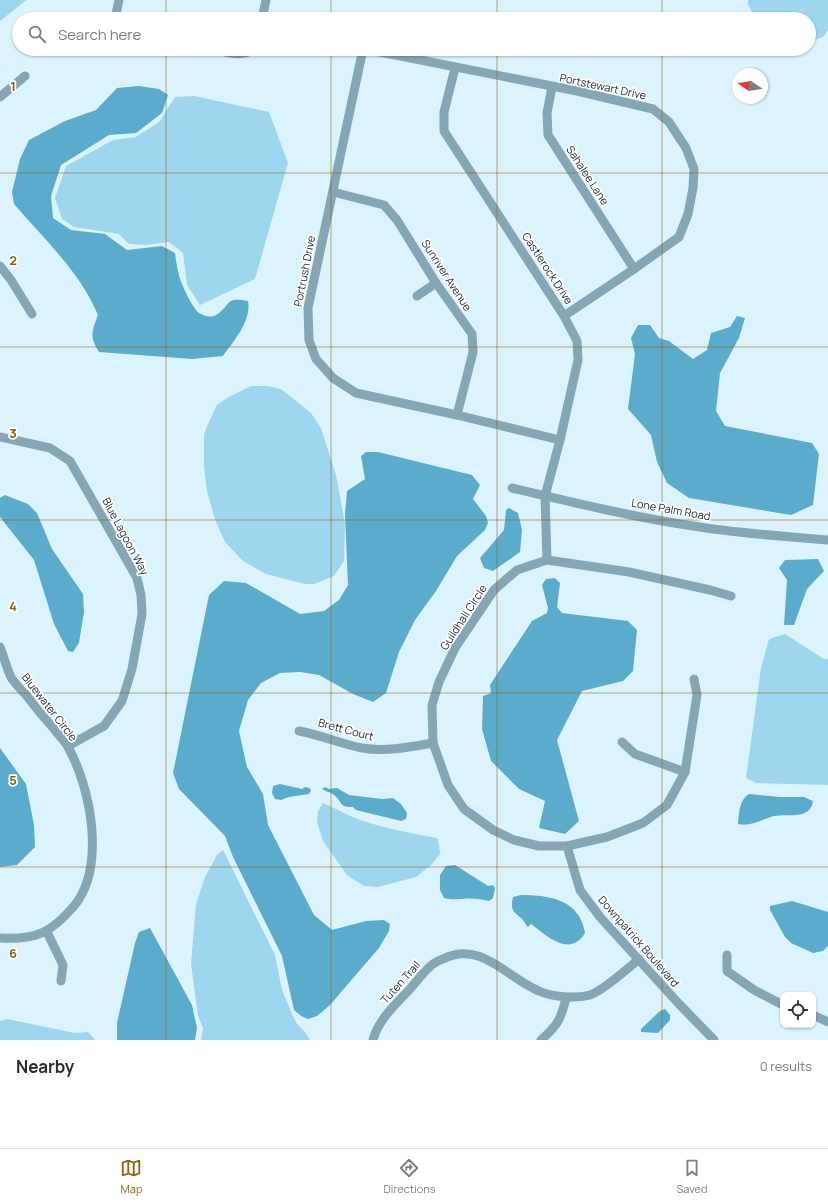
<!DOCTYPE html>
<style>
:root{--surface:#fff;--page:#f2f2f3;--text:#2b2b33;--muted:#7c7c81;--line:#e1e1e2;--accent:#8e6108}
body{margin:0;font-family:Manrope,sans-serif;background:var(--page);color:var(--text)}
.controls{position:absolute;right:12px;bottom:12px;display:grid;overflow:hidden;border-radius:8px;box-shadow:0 1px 3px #0004}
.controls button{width:36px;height:36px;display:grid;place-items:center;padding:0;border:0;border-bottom:1px solid var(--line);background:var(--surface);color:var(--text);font:20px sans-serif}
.compass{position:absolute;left:732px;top:68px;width:36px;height:36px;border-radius:50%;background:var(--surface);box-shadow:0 1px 3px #0004;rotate:282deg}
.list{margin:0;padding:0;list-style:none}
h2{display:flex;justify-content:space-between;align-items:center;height:52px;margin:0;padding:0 16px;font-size:17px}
h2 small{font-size:13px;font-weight:400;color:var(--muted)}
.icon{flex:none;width:22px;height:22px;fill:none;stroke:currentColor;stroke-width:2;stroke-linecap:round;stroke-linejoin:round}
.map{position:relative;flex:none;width:828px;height:1040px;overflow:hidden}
.search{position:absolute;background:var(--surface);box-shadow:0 1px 3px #0004;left:12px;right:12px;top:12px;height:44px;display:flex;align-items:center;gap:10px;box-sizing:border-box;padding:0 14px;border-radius:22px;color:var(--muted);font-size:15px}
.sheet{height:108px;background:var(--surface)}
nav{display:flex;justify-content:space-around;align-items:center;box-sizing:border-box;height:56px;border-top:1px solid var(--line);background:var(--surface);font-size:11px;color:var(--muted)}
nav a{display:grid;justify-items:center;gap:2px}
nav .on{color:var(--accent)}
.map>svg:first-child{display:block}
.green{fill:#9dd6ee}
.water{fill:#5baccc}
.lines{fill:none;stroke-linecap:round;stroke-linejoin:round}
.minor{stroke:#85a6b4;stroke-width:9}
.grid{fill:none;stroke:#8e6108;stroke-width:1;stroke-opacity:0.55}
.labels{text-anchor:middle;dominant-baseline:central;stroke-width:3.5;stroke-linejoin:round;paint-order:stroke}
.street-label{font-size:11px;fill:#232e33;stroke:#fff}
.grid-label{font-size:13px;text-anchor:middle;font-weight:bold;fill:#8e6108;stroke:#fff;stroke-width:3.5;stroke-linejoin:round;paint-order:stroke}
</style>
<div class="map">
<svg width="828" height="1040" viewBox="0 0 828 1040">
<rect width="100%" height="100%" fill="#dbf3fd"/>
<!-- green -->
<g class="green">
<path d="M0 0H28L25 1 0 21Z"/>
<path d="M748 0H828V30L823 37 809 42V19H755L748 4Z"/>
<path d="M194 96 269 112 288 163 255 279 200 305 187 285 183 253 169 242 146 245 129 244 119 234 74 227 62 219 55 198 66 166 113 140 136 137 159 122 175 97Z"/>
<path d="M251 386H268L281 389 311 413 321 428 336 475 345 524 344 561 334 576 314 584H305L266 574 243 561 225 542 216 522 207 492 204 466V435L207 426 217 405 227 398Z"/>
<path d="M785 634 824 659H828V785L756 783 746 778 761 668 769 639Z"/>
<path d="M323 803C333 807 341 812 350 816 378 827 408 833 437 838L439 844 440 854 431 865 416 877 378 887 364 886 347 875 323 841 317 822 318 811Z"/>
<path d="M223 850 275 955 282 990 292 1014 297 1024 305 1032 310 1040H201L203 1028 198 1016 191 964 196 904 205 877 217 855Z"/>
<path d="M7 1019 75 1033 88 1032 95 1040H0V1021Z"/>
</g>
<!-- water -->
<g class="water">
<path d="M139 86 159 89 168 95 162 113 136 133 109 135 61 165 51 196 53 218 71 230 105 234 127 250 162 246 175 253C176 260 177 268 179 275 180 282 193 309 199 313 204 316 211 318 216 315 231 306 224 296 248 301 252 320 234 341 223 356L192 359 99 352C89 337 92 331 98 315 80 272 44 239 14 204L12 192 20 159 29 140 65 121 96 110 117 88Z"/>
<path d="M737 316 745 318 739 338 720 373 716 411 725 426 812 443 819 454 813 505 791 515 689 498 667 483 657 462 651 435 628 409 635 354 631 338 638 325H650L659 338 669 341 693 359 707 350 711 333 730 327Z"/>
<path d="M366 452H378L472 475 480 485 473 499 486 516 488 523 485 530 457 556 436 591 415 620 399 652 386 693 373 702 353 694 319 675 300 672 280 673 261 683 248 700 239 731 247 767 263 794 268 825 314 915 332 930 366 921 384 920 390 924 389 931 379 948 330 1005 317 1016 308 1019 301 1016 294 1010 282 956 233 857 225 836 179 789 173 773 209 595 224 581 246 583 300 614 324 611 339 600 348 585 345 514 347 491 365 479 361 456Z"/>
<path d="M5 495 28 504 37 513 52 549 83 594 84 612 79 643 73 652 68 651 54 624 34 560 0 517V498Z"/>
<path d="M509 508 518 513 522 530 520 552 493 571 484 568 480 558 504 530 506 510Z"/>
<path d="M818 559 824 571 807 589 794 625H784L787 580 779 568 785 560Z"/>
<path d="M555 578 560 583 557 607 562 613 628 621 637 630 633 671 623 681 582 691 557 740 579 821 565 834 539 828 545 801 519 789 491 761 482 729 483 696 491 693 490 685 532 621 547 613 548 608 542 585 546 579Z"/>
<path d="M0 748 26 784 34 825 35 847 17 865 0 867Z"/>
<path d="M280 784 302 789 305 787 309 788 311 790 309 794 289 797 281 800 275 799 272 793 273 786Z"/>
<path d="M325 787 329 789 337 788 349 795 382 799 393 798 401 804 407 813 406 819 401 821 356 810 353 807C339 808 342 801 334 795 331 792 326 792 322 789Z"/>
<path d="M749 794 780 797H804L813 801C810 821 788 813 774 816 762 819 751 827 738 824 739 813 739 800 749 794Z"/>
<path d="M455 865 488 886 493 885 495 888 493 898 489 901C481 899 472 898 463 899 455 899 452 900 444 898L440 890V875L446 866Z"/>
<path d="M521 895C550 895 580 900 585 933 570 958 547 936 531 924L528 927C525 924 525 922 522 919 513 911 510 910 513 897Z"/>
<path d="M792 901 828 912V946L823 951 813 953 791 943 785 937 770 910V906Z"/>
<path d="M150 928 192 1005 197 1028 195 1040H117V1023L135 943 139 932Z"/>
<path d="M665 1009 670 1015V1020L658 1033 641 1032V1029L660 1011Z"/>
</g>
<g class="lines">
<!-- minor -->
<g class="minor">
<path d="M116 19V14L119 0"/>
<path d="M262 19 266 0"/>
<path d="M212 49C227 52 241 58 254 49"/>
<path d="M363 49 308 308 309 340 316 359 333 378 356 393 457 415 560 440"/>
<path d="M365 49 577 91 653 109 669 122 686 148 694 169 693 188 688 214 679 237 634 269 564 316"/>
<path d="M455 68 444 112V131L564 316 577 341 578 360 560 440 545 496 547 560"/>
<path d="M552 87 547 113 548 135 634 269"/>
<path d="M0 97 25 76"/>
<path d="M333 192 384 205 397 220 436 283 472 334 473 352 457 415"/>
<path d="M0 266 11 280 32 314"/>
<path d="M417 296 436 283"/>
<path d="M0 437 50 448 70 461 137 578 141 595 142 614 132 669 122 701 104 726 68 746"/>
<path d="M512 488C575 503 637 518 700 527 743 534 785 536 828 540"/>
<path d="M0 647C4 657 7 670 12 679 16 684 21 690 26 695 35 707 45 719 55 730 59 736 65 741 68 747 91 788 106 867 74 906 51 933 36 940 0 938"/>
<path d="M694 679 697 695 685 772 667 805 643 823 607 837 567 846H539L514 840 493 830 464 809 448 785 433 743 432 705 439 682 455 648 494 590 517 570 547 560 629 572 710 590 731 596"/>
<path d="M299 731C321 735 341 744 362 748 386 752 410 747 433 743"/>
<path d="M622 742 635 754 685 772"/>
<path d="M567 846 580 890 600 917 679 1004 714 1040"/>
<path d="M47 932 63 965 61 981"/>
<path d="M727 955V971L754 990 783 1005"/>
<path d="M813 1015 828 1022"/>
<path d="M373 1040C378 1020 396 1004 410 989 417 981 424 971 433 964 436 962 440 960 443 959 481 940 507 978 539 991 552 997 576 999 590 995 604 990 627 969 639 959"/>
<path d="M541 1040C558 1025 561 1019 566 998"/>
</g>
</g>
<!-- grid -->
<path class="grid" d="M166 0V19M331 0V19M497 0V19M662 0V19M166 49V1040M331 49V1040M497 49V1040M662 49V1040M0 173H828M0 347H828M0 520H828M0 693H828M0 867H828"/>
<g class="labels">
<!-- street labels -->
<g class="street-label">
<text transform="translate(603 86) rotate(12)">Portstewart Drive</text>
<text transform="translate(588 175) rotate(57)">Sahalee Lane</text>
<text transform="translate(548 268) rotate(57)">Castlerock Drive</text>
<text transform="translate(304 271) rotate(-79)">Portrush Drive</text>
<text transform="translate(447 275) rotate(57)">Sunriver Avenue</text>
<text transform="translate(671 509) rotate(10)">Lone Palm Road</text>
<text transform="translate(126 536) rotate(62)">Blue Lagoon Way</text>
<text transform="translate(463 617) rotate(-57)">Guildhall Circle</text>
<text transform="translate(50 707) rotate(52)">Bluewater Circle</text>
<text transform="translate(346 729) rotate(15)">Brett Court</text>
<text transform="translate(639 941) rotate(49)">Downpatrick Boulevard</text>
<text transform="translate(400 982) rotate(-48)">Tuten Trail</text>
</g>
</g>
<g class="grid-label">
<text x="13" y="91">1</text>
<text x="13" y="265">2</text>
<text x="13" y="438">3</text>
<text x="13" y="611">4</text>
<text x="13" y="785">5</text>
<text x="13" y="958">6</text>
</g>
</svg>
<div class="controls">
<button><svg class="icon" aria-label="locate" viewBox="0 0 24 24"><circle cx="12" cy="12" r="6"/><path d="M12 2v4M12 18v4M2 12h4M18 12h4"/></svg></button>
</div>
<svg class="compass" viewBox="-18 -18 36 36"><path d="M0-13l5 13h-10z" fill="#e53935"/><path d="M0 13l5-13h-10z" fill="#7c7c81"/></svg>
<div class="search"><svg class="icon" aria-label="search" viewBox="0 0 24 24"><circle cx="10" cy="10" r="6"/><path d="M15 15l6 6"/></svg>Search here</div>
</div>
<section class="sheet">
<h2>Nearby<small>0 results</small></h2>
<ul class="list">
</ul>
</section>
<nav>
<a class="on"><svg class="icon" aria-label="map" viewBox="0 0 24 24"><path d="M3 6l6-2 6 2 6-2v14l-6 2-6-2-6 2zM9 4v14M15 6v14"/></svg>Map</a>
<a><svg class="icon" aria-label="directions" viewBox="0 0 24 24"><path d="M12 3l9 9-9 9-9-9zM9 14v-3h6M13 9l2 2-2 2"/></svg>Directions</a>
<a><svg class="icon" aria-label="saved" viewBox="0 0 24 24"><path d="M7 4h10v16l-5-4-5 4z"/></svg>Saved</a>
</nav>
